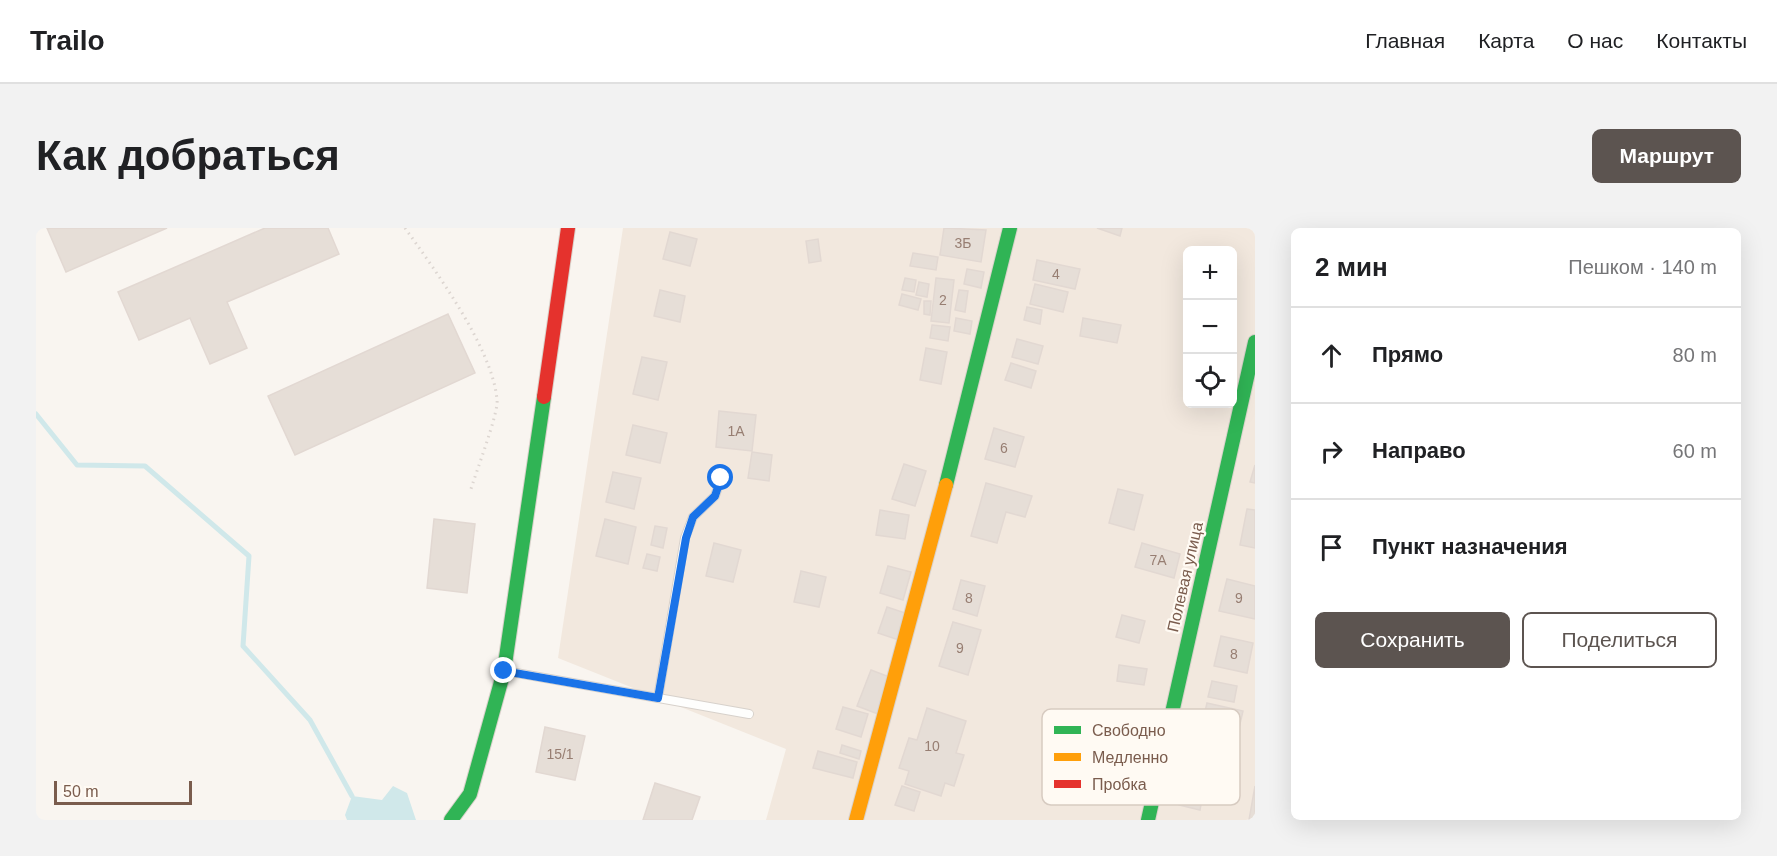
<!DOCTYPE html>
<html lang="ru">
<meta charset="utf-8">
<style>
:root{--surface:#fff;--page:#f2f2f2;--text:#202124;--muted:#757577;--line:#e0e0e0;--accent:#5c5450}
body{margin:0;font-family:Helvetica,sans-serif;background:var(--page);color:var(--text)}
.controls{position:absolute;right:18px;top:18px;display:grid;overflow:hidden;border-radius:9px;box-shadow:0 6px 24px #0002}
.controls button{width:54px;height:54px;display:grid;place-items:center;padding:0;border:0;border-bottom:2px solid var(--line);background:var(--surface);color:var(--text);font:30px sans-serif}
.scale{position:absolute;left:18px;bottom:15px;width:138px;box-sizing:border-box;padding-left:6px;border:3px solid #7a5c4d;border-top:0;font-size:16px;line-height:21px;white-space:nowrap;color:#7a5c4d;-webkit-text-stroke:4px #fffaf3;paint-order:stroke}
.stop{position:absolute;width:18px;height:18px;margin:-14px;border:4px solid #1a73e8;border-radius:50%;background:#fff}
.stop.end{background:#1a73e8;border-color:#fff;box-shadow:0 2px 6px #0008}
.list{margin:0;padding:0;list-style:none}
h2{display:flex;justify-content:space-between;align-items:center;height:78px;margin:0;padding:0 24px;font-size:26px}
h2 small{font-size:20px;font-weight:400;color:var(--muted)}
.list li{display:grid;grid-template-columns:39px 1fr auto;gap:18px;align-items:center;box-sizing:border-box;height:96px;padding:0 24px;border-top:2px solid var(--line)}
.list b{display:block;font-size:22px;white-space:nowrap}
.list em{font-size:20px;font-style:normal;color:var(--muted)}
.actions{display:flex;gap:12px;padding:18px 24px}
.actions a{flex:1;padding:14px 0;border:2px solid var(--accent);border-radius:9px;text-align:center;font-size:21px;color:var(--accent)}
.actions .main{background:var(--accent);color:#fff}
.icon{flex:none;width:33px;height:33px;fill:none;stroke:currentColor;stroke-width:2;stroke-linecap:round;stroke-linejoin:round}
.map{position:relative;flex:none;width:1219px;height:592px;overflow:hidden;border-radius:9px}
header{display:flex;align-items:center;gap:36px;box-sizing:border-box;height:84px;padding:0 30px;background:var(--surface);border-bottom:2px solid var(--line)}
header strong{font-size:28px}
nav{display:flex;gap:33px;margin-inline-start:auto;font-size:21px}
.intro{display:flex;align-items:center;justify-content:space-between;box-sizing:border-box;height:144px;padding:0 36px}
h1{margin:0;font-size:42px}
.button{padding:15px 27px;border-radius:9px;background:var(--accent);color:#fff;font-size:21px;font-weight:700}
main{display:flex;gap:36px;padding:0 36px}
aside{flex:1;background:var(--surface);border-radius:9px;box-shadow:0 6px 24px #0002}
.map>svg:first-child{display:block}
.residential{fill:#f2e8de;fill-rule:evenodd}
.water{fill:#d0e8ea}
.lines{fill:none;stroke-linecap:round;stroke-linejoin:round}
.stream{stroke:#d0e8ea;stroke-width:5}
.building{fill:#e6ded7;stroke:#e2d8d2;stroke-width:1.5}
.lane-casing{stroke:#d7d1cb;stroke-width:10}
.fast-casing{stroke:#d9d2cb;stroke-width:16}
.slow-casing{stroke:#d9d2cb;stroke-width:16}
.jam-casing{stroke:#d9d2cb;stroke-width:16}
.path{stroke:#dcd5d0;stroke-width:3;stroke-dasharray:1.5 4.5;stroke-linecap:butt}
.lane{stroke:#fefefd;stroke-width:8}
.fast{stroke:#30b455;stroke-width:14}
.slow{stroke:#ff9f0a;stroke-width:14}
.jam{stroke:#e5322d;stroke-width:14}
.route{stroke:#1a73e8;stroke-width:8}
.labels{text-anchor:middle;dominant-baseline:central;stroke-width:4.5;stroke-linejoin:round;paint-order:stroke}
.number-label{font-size:14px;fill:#977e72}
.street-label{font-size:16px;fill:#7a5c4d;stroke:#fffaf3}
.key{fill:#fffaf3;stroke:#d7cbc1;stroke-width:1.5}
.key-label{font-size:16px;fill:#7a5c4d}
</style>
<header>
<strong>Trailo</strong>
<nav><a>Главная</a><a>Карта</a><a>О нас</a><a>Контакты</a></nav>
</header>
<div class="intro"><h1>Как добраться</h1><a class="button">Маршрут</a></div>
<main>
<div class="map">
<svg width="1219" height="592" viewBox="0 0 1219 592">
<rect width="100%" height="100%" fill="#f9f5f0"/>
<!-- residential -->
<path class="residential" d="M587 0H1219V592H730L750 521 522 430ZM1152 22H1196V176H1152Z"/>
<!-- water -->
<path class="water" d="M357 558 371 565 380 592H311L309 587 316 568 346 572Z"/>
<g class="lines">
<!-- stream -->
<path class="stream" d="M0 186 41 237 109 238 213 328 207 418 274 492 316 568"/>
</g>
<!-- building -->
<g class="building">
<path d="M11 0H131L30 44Z"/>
<path d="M229 0H292L303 26 191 74 211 120 174 136 154 90 103 112 82 64Z"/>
<path d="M908 0 950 2 945 34 904 27Z"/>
<path d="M1061 0H1086L1084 8Z"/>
<path d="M634 4 661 11 654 38 627 31Z"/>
<path d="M782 11 785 33 773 35 770 13Z"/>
<path d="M877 25 902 29 900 42 874 38Z"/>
<path d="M1001 32 1044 41 1039 61 997 52Z"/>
<path d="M931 41 948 44 945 60 928 56Z"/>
<path d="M869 50 880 52 878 64 866 62Z"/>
<path d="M900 50 918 52 913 95 895 93Z"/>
<path d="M883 54 893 56 891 69 880 67Z"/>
<path d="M999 56 1032 64 1027 84 994 76Z"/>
<path d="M624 62 649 68 644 94 618 88Z"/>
<path d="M923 62 932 63 929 84 919 82Z"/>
<path d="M866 66 885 71 882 82 863 77Z"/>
<path d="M888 73H895L894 87 888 86Z"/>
<path d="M991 79 1006 82 1004 96 988 92Z"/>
<path d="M412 86 439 145 259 227 232 168Z"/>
<path d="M920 90 936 93 934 106 918 103Z"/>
<path d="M1047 90 1085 97 1081 115 1044 108Z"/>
<path d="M896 97 914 99 912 113 894 110Z"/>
<path d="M981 111 1007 118 1002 136 976 129Z"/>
<path d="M890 120 911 124 905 156 884 152Z"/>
<path d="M606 129 631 134 622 172 597 166Z"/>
<path d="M975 135 1000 143 995 160 969 152Z"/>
<path d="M683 183 720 187 716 223 680 219Z"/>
<path d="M597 197 631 205 624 235 590 227Z"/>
<path d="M958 200 988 209 979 239 949 231Z"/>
<path d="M716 224 736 227 733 253 712 250Z"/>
<path d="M868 236 890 243 879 278 856 271Z"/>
<path d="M1219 237V255L1214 254Z"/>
<path d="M577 244 605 250 598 281 570 274Z"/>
<path d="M950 255 996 268 989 289 970 284 961 315 935 308Z"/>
<path d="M1082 261 1107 267 1098 302 1073 295Z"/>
<path d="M1211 281 1219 282V320L1204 317Z"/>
<path d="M844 282 873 287 869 311 840 307Z"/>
<path d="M398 291 439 296 431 365 391 360Z"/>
<path d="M569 291 600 299 592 336 560 328Z"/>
<path d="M619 298 631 300 627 320 615 317Z"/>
<path d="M678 315 705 322 697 354 670 348Z"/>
<path d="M1106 315 1144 326 1138 350 1099 339Z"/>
<path d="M611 326 624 329 621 343 607 340Z"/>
<path d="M852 338 875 344 867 372 844 365Z"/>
<path d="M765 343 790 349 783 379 758 374Z"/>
<path d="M1191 351 1219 358V391L1183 383Z"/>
<path d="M925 352 949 358 941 388 917 381Z"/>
<path d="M851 379 872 386 863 412 842 405Z"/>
<path d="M1086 387 1109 393 1103 415 1080 409Z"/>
<path d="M917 394 945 402 932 447 903 438Z"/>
<path d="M1185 408 1217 415 1211 445 1178 438Z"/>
<path d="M1083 437 1111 441 1108 457 1081 453Z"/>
<path d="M835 442 856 450 842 486 821 478Z"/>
<path d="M1176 453 1201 458 1198 474 1172 469Z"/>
<path d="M1171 475 1207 483 1198 521 1162 514Z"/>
<path d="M807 479 832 486 825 509 800 501Z"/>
<path d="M891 480 930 493 920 525 928 527 918 558 909 555 905 568 869 556 873 543 863 540 873 510 881 512Z"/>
<path d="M509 499 549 508 539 552 500 544Z"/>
<path d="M806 517 825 523 823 531 804 525Z"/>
<path d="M782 523 821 534 817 550 777 540Z"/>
<path d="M619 555 664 569 656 592H607Z"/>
<path d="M866 558 884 564 878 583 859 577Z"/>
<path d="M1219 558V592H1213Z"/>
<path d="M1145 566 1166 571 1164 582 1143 577Z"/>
</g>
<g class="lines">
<!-- lane casing -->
<g class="lane-casing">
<g id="lane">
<path d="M469 443 713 486"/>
<path d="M622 470 649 310 657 289 679 268 685 250"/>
</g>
</g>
<!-- fast casing -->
<g class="fast-casing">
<g id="fast">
<path d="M910 257 974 0"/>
<path d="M415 592 434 566 468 443 508 169"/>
<path d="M1112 592 1219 114"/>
</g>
</g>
<!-- slow casing -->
<g class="slow-casing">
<path id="slow" d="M820 592 910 257"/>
</g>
<!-- jam casing -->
<g class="jam-casing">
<path id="jam" d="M508 169 532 0"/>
</g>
<!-- path -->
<path class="path" d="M369 0C399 42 457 121 461 172 463 184 439 247 434 264"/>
<!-- lane -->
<use href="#lane" class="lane"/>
<!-- fast -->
<use href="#fast" class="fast"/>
<!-- slow -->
<use href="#slow" class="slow"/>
<!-- jam -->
<use href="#jam" class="jam"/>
</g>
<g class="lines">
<!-- route -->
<path class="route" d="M468 443 622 470 650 310 657 289 679 268 685 250"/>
</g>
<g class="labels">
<!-- number labels -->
<g class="number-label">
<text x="927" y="15">3Б</text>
<text x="1020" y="46">4</text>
<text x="907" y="72">2</text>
<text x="700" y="203">1А</text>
<text x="968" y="220">6</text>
<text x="1122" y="332">7А</text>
<text x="933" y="370">8</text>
<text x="1203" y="370">9</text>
<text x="924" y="420">9</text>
<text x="1198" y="426">8</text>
<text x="896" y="518">10</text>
<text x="524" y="526">15/1</text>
</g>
<!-- street labels -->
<g class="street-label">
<text transform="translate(1149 349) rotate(-77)">Полевая улица</text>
</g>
</g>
<!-- legend -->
<rect x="1006" y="481" width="198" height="96" rx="9" class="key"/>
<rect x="1018" y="498" width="27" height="8" fill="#30b455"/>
<rect x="1018" y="525" width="27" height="8" fill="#ff9f0a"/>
<rect x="1018" y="552" width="27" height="8" fill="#e5322d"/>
<g class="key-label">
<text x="1056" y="508">Свободно</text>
<text x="1056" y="535">Медленно</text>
<text x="1056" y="562">Пробка</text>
</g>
</svg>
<div class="controls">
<button>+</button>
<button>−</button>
<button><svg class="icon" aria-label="locate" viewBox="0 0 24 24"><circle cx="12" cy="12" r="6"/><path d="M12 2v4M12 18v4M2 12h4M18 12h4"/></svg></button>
</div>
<div class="scale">50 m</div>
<div class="stop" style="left:685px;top:250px"></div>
<div class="stop end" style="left:468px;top:443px"></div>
</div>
<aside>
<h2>2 мин<small>Пешком · 140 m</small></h2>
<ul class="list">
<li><svg class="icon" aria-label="ahead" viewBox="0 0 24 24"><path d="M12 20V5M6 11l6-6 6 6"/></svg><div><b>Прямо</b></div><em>80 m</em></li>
<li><svg class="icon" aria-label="right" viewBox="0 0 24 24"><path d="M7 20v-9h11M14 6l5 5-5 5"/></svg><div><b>Направо</b></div><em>60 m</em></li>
<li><svg class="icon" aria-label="arrive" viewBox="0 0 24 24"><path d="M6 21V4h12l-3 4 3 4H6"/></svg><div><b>Пункт назначения</b></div></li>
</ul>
<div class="actions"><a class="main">Сохранить</a><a>Поделиться</a></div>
</aside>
</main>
